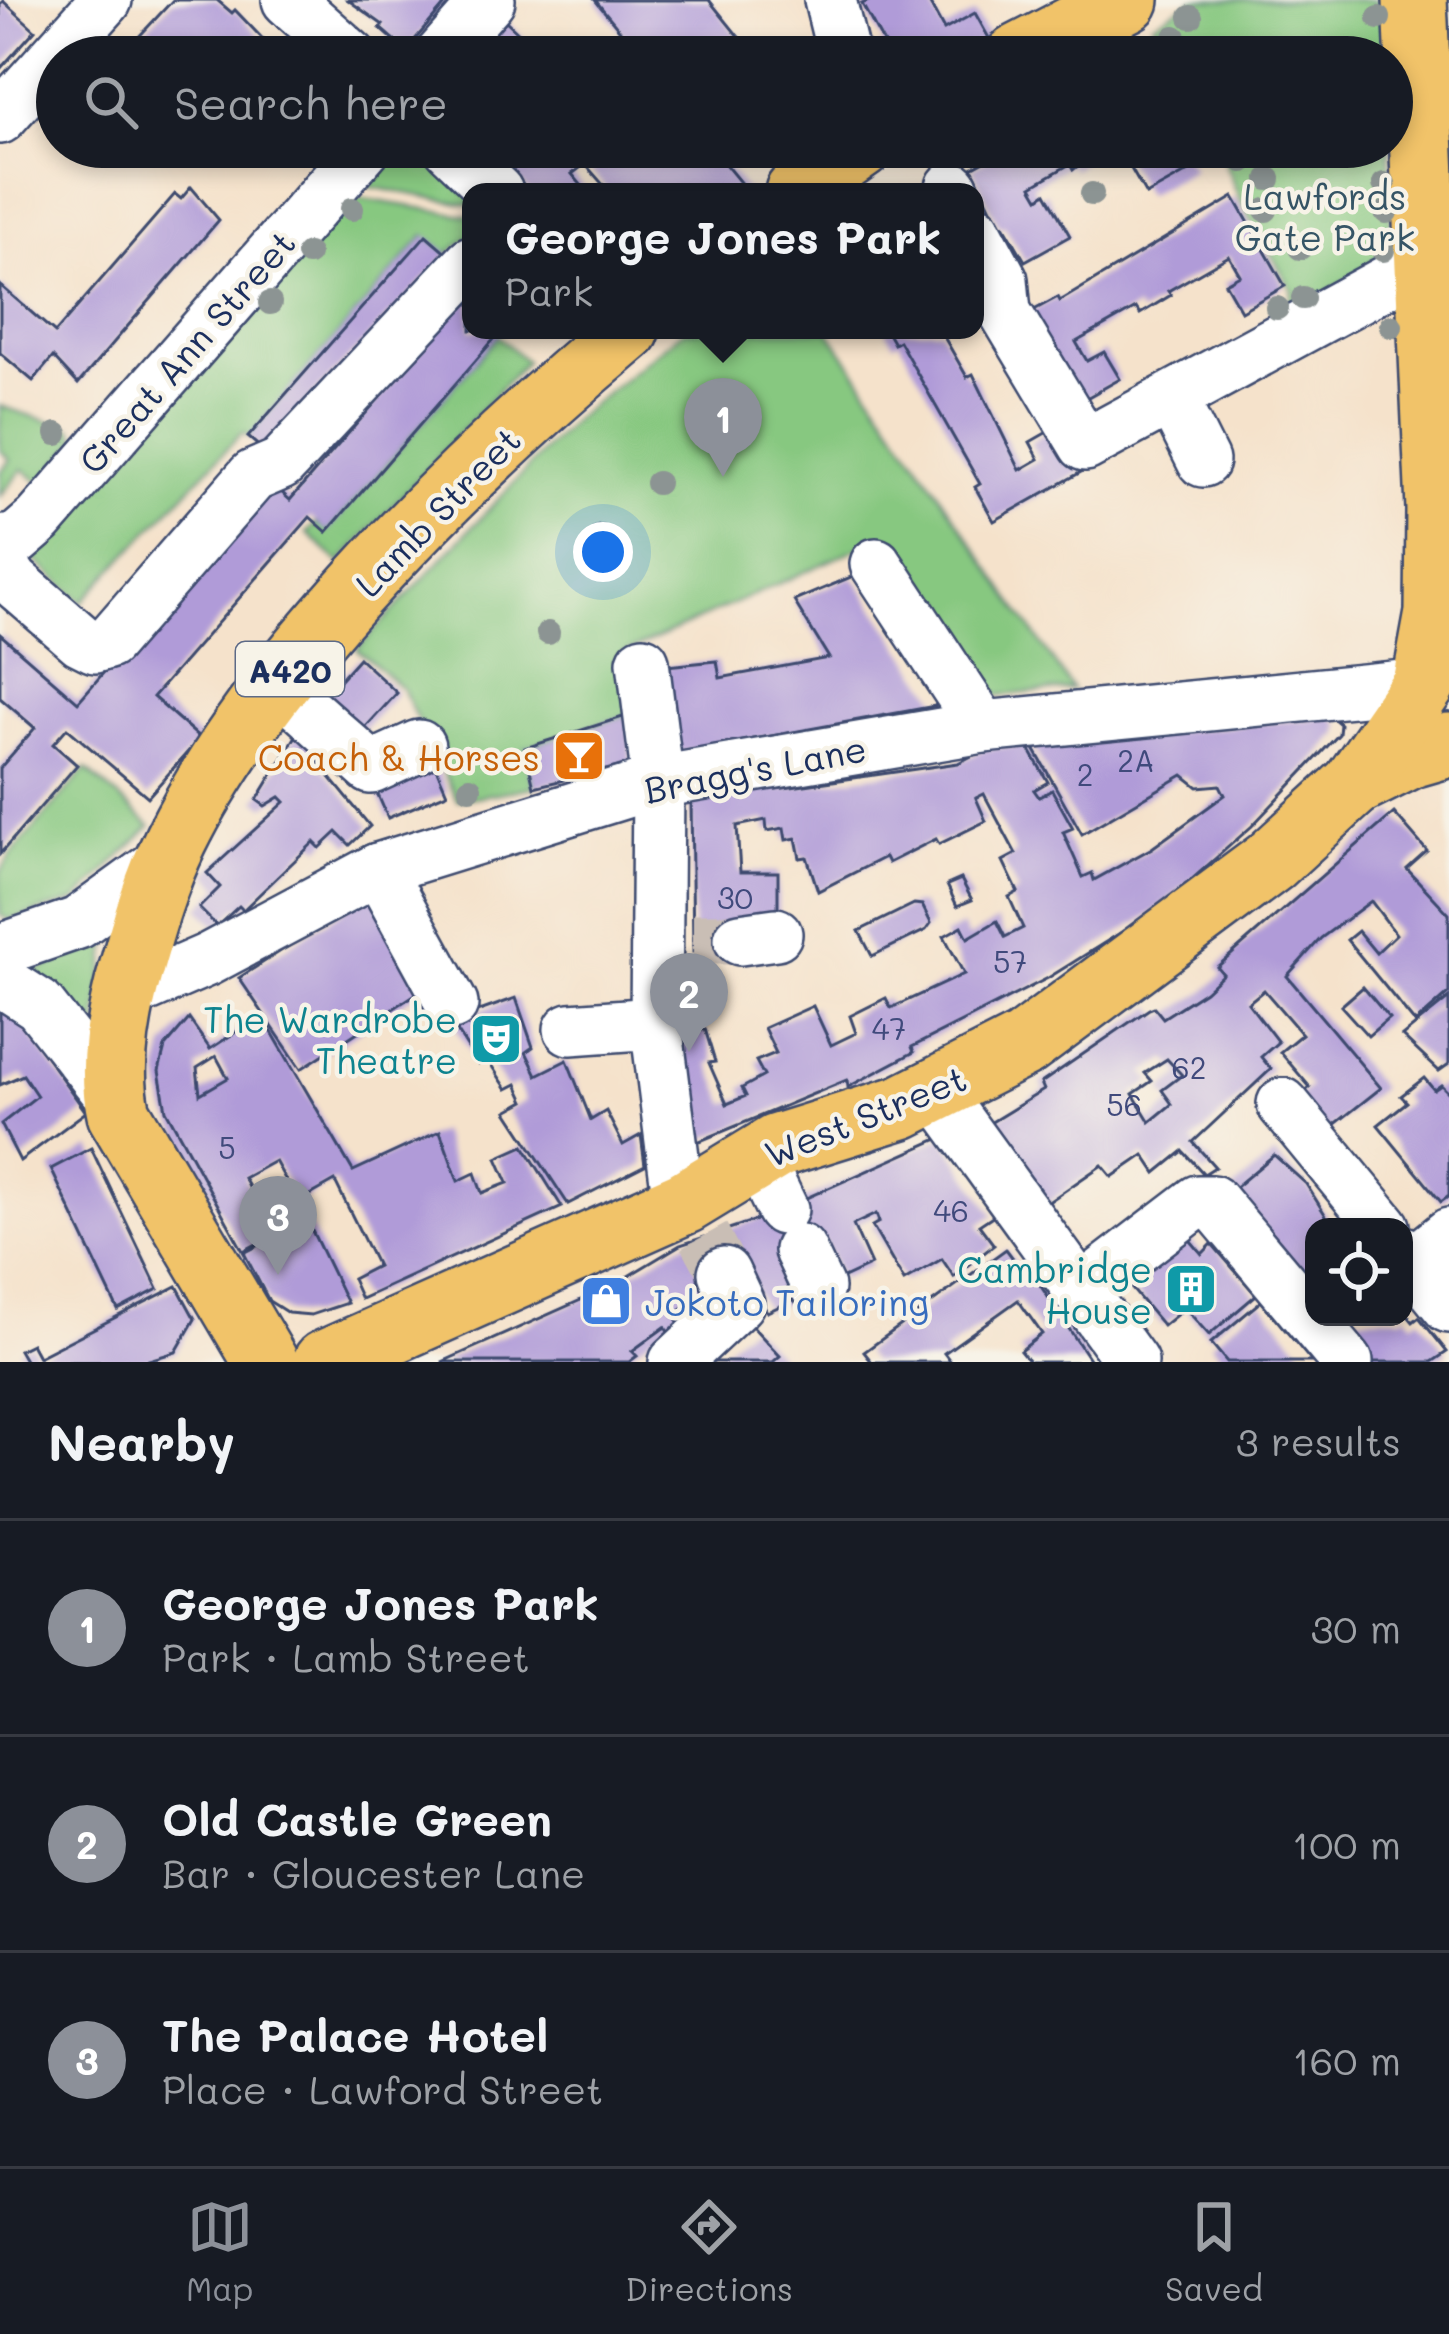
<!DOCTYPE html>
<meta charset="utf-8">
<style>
:root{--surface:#171b24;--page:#20242c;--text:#f1f3f6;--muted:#9ea1a6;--line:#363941;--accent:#8c9099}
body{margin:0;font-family:Mali,sans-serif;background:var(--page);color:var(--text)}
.controls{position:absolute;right:36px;bottom:36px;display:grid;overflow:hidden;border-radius:24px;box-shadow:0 6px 18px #0003}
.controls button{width:108px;height:108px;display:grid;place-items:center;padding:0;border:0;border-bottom:3px solid var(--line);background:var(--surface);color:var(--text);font:60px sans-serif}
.you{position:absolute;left:603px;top:552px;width:42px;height:42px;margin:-30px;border:9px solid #fff;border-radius:50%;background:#1a73e8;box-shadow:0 0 0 18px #1a73e833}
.badge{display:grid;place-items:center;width:78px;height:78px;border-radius:50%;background:var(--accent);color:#fff;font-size:39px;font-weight:700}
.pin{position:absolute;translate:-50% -99px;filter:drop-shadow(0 3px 6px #0008)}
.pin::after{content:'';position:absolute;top:63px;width:42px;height:36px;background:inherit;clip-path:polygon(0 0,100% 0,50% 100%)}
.popup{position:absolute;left:462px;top:183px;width:522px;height:156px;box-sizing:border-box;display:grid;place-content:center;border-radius:24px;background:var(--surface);filter:drop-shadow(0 3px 9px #0005);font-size:39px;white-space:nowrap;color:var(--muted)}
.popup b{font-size:45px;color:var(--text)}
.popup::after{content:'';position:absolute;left:50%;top:100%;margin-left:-24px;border:24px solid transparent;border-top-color:var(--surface)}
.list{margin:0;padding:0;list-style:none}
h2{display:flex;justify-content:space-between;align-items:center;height:156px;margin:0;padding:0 48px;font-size:51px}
h2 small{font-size:39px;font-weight:400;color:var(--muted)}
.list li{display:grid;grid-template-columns:78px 1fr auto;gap:36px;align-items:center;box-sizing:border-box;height:216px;padding:0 48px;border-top:3px solid var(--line)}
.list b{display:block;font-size:45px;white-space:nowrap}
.list p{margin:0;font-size:39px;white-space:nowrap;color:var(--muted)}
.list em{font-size:39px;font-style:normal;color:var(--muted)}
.icon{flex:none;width:66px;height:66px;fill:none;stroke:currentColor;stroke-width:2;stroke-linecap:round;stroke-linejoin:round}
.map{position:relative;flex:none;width:1449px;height:1362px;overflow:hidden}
.search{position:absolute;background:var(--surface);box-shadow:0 6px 18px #0003;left:36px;right:36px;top:36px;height:132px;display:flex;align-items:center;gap:30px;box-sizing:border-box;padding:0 42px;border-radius:66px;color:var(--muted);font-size:45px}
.sheet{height:804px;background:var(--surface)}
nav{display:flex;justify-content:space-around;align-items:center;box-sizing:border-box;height:168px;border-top:3px solid var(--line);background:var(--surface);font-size:33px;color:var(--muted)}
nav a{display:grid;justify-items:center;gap:6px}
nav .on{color:var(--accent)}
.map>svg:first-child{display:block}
.green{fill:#87c880;stroke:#517c6f;stroke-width:3}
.building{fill:#b09bd8;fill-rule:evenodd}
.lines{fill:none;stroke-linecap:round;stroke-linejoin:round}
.minor-tunnel{stroke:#c9beb5;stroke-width:51;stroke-dasharray:51 26;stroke-linecap:butt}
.minor-casing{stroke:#3c4a6e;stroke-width:56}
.major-casing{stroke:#3c4a6e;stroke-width:68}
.minor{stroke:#fff;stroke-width:51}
.major{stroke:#f1c369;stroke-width:63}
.tree{fill:#8c9493}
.labels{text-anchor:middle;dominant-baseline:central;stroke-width:9;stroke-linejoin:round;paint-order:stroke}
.number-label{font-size:30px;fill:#404a7c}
.shield{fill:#f7f3e8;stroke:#5d6a87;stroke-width:3}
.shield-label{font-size:33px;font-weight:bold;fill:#1b2f5e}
.park-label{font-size:36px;fill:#365566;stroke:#f7f3e8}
.street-label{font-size:36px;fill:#1b2f5e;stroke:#f7f3e8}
.food-label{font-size:36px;fill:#c56008;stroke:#f7f3e8;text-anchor:end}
.culture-label{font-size:36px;fill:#0d838f;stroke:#f7f3e8;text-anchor:end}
.shop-label{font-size:36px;fill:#366cbe;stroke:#f7f3e8;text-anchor:start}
</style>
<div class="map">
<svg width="1449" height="1362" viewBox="0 0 1449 1362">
<rect width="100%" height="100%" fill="#f7f3e8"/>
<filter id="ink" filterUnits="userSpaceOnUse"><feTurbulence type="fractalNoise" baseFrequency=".00833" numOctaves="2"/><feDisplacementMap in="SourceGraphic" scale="24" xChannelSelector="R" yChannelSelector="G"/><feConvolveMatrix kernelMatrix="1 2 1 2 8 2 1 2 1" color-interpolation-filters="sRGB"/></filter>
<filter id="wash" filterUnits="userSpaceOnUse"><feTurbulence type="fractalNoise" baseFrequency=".004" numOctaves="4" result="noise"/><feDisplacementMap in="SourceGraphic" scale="48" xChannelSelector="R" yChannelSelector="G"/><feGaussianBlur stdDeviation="2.7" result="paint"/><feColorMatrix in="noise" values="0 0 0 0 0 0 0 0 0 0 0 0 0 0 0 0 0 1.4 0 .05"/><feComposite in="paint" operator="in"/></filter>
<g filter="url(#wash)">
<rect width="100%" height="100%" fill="#f5e2cb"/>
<!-- green -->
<g class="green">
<path d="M1194 0H1375L1386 15 1387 57H1171L1153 23Z"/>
<path d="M390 147H409L471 194V205L360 185Z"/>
<path d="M1219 147H1389L1391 251 1295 314 1289 303 1292 290 1239 198Z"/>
<path d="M351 197 471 216V235L448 254 425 235 249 437 242 433 82 602 27 553Z"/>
<path d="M684 330H828L1072 689 983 697 876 540 626 652 629 715 525 748 534 787 457 800 402 689 357 649 574 419Z"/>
<path d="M498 336 526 361 340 563 307 533 317 523 327 531Z"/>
<path d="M0 406 73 429 78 439 41 484 23 469 0 496V472L10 460 0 450Z"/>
<path d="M86 769 151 826 76 901 9 920 0 915V873L10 856Z"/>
<path d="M108 941 95 1039 20 977Z"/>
</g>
<g id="blocks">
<!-- building -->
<g class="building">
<path d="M173 0H217L232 13 235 10 280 57H219L203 43 190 57H120Z"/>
<path d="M348 0H449L412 43 396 42 380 28 383 25Z"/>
<path d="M595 0H709L755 57H642Z"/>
<path d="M871 0H928L944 30 975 13 990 40 959 57H879L875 49 884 44 862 4Z"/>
<path d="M3 1 35 30 0 69V4Z"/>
<path d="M506 21 540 53 537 57H472Z"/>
<path d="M523 147H711L748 192H601L606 188 585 164 572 174 587 192H531L505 168Z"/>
<path d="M1010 147H1101L1073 170 1070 164 1032 186 1039 198 1046 193 1070 236 1025 261 1004 225 1000 228 972 168Z"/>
<path d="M1128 147H1180L1193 169 1146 195 1121 151Z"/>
<path d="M191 187 219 220 78 384 53 357 33 381 0 353V285L55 333 175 194 181 199Z"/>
<path d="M1234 197 1285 286 1241 311 1225 283 1240 275 1229 256 1168 291 1171 295 1140 314 1136 308 1076 342 1087 361 1104 352 1120 379 1074 405 1023 316 1058 297 1060 301Z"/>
<path d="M426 235 448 254 262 449 248 437Z"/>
<path d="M471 293V330H502L327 532 310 517 153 697 200 738 148 797 67 728 53 744 77 765 0 854V768L35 728 0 698V634L78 702 270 482 290 500Z"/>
<path d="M886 330H940L967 377 973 374 1020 470 1039 459 1030 442 1058 426 1083 471 994 521 975 487 980 484 899 341 894 344Z"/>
<path d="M853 576 938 700 935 706 678 753 666 666 717 661 720 678 829 658 794 601Z"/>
<path d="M359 658 397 693 353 741 315 707Z"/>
<path d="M629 715 631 764 534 787 525 748Z"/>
<path d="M1332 717 1340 724 1339 734 1252 826 1157 910 1048 978 912 1047 914 1052 848 1087 847 1080 695 1143 680 1035 705 1029 715 1062 709 1063 727 1104 746 1096 742 1088 764 1076 756 1061 776 1053 764 1028 813 1006 831 1045 856 1033 850 1016 886 998 891 1008 964 974 944 936 962 926 968 938 997 921 1005 937 1023 928 1009 897 1018 892 1003 861 1016 854 984 794 976 798 986 821 939 844 936 839 888 863 885 857 818 891 807 857 800 858 796 838 786 840 784 828 767 831 766 820 737 826 740 872H778V923L740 952H693L691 798 775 781 776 789 784 788 958 763 985 749 1027 745 1048 782 1034 790 1039 797 1052 790 1073 828 1063 832 1083 877 1092 873 1094 880 1152 848 1225 795 1220 785 1198 787 1183 775 1082 834 1032 745Z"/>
<path d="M302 726 325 748 317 759 320 765 370 826 350 845 337 832 320 848 314 842 243 910 239 906 217 926 199 908 220 887 207 873 285 802 280 797 265 806 257 800Z"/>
<path d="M431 756 447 793 388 818 372 781Z"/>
<path d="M1394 813 1427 851 1407 869 1449 914V993L1415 1023 1347 940 1358 931 1376 953 1396 934 1371 901 1321 938 1287 976 1381 1088 1324 1133 1295 1100 1310 1087 1280 1052 1302 1034 1264 990 1248 1003 1278 1042 1261 1057 1271 1069 1193 1142 1215 1167 1204 1174 1183 1151 1156 1173 1144 1155 1112 1177 1102 1165 1047 1203 990 1123 1044 1090 1041 1083 1149 1009 1154 1007 1163 1018 1205 991 1223 974 1217 967ZM1167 1059 1182 1075 1162 1090 1172 1104 1150 1122 1133 1094 1152 1081 1145 1073Z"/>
<path d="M961 879 972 900 957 906 947 885Z"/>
<path d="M375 890 434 982 301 1069 239 978Z"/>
<path d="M914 904 922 905 931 923 926 930 872 956 859 931Z"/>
<path d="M1363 987 1389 1018 1368 1036 1341 1006Z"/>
<path d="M516 998 533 1047 526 1052 537 1075 567 1060 591 1120 606 1111 623 1145 641 1135 645 1165 568 1204 507 1111 525 1101 517 1084 507 1089 487 1059 478 1064 457 1031V1019Z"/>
<path d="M1449 998V1064L1439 1071 1402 1036Z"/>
<path d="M0 1002 17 1016 86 1112 20 1161 1 1124 37 1096 23 1075 0 1085Z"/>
<path d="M262 1015 353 1171 440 1131 458 1181 475 1173 482 1193 508 1183 497 1158 524 1146 562 1207 361 1299 352 1279 377 1266 335 1181 298 1202 275 1161 244 1178 265 1216 254 1222 264 1240 243 1251 166 1110 159 1071 165 1047 189 1019 210 1049ZM216 1056 228 1078 200 1094 197 1068Z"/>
<path d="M1424 1078 1434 1090 1441 1085 1449 1093V1196L1441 1202 1378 1125 1407 1102 1401 1096Z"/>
<path d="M943 1137 994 1215 979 1225 994 1245 954 1277 942 1259 904 1281 872 1226 879 1222 876 1214 853 1225 871 1265 841 1279 823 1239 777 1260 793 1300 767 1312 742 1264 719 1300 706 1306 700 1297 674 1315 683 1330 671 1337 665 1327 632 1351 637 1356 629 1362H442L610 1287 680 1245 759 1219Z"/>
<path d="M91 1148 158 1289 118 1310 51 1169Z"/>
<path d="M1274 1155 1306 1184 1333 1227H1314V1291L1233 1189Z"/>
<path d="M298 1202 347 1303 311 1315 288 1313 269 1301 244 1253 279 1235 269 1216Z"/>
<path d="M1185 1234 1202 1254 1212 1244 1256 1295 1209 1335 1185 1308 1163 1326 1127 1283Z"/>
<path d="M1006 1249 1027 1277 1032 1273 1091 1362H1029L1020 1351 1042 1334 1018 1300 944 1353 951 1362H872L864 1352Z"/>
<path d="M177 1286 195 1319 176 1352 142 1362H26L19 1350 31 1344 38 1357Z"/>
<path d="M1261 1301 1312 1362H1227L1211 1343Z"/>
<path d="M1404 1311 1413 1322 1419 1317 1447 1352 1432 1362H1372L1338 1317H1404Z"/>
<path d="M751 1325 780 1356 773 1362H710Z"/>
</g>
</g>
</g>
<g filter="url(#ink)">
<use href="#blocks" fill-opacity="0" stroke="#3c4a6e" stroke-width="3"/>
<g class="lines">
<!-- minor-tunnel -->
<g class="minor-tunnel">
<path d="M693 939H740"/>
<path d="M704 1236 724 1273"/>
</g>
<!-- minor casing -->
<g class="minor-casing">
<g id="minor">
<path d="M288 0 352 57"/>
<path d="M830 0 844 57"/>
<path d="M439 57 489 0"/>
<path d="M0 118 106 0"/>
<path d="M450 147 497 192"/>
<path d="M952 187 954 192"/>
<path d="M975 230 1002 280 1005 312 1085 445 1427 260"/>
<path d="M1173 401 1203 461"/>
<path d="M0 542 17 539 39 520 365 147"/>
<path d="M0 561 13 581 81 640 95 647 108 643 253 476 281 464 471 262"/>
<path d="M876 564 983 727"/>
<path d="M643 662 658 782 656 1023 679 1204"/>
<path d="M278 685 371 768 419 746"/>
<path d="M378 869 452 1004"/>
<path d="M740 939 776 934"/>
<path d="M0 950 78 923 169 857"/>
<path d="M0 980 39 1005 117 1104"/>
<path d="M124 996 207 960 378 869 658 782 983 727 1424 684"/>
<path d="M570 1029 656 1023"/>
<path d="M937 1093 1132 1362"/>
<path d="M1283 1104 1384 1227"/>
<path d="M770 1184 782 1209"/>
<path d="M800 1250 818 1288"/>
<path d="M1404 1252 1449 1307"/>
<path d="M1413 1263 1449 1234"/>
<path d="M1079 1292 1198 1201H1212L1347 1362"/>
<path d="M675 1362 738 1303 724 1273"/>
</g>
</g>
<!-- major casing -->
<g class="major-casing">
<g id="major">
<path d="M1017 57 1127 0"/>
<path d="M797 192 861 147"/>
<path d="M1355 784 1411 756 1449 745"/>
<path d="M266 1362 119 1114C108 1067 118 1014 131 969 143 926 156 881 176 840 265 659 474 459 628 330"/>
<path d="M325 1362 685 1202 777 1146 902 1107 1024 1045 1270 862 1354 785 1424 684 1437 613 1438 509 1415 0"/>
</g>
</g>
<!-- minor -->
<use href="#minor" class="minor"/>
<!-- major -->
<use href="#major" class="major"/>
</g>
<!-- trees -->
<g class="tree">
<circle cx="1191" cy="17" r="12"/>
<circle cx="1379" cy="18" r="12"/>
<circle cx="1175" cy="37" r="12"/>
<circle cx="1243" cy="161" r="12"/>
<circle cx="1269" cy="179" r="12"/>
<circle cx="1384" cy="184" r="12"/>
<circle cx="1092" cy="194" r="12"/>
<circle cx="352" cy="209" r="12"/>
<circle cx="1266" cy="210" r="12"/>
<circle cx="1386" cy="212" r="12"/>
<circle cx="1300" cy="248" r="12"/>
<circle cx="1383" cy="250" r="12"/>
<circle cx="308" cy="254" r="12"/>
<circle cx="1303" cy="298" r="12"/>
<circle cx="270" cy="303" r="12"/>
<circle cx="1277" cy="308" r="12"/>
<circle cx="1391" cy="326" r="12"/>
<circle cx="57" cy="434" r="12"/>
<circle cx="657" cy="483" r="12"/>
<circle cx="601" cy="536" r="12"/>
<circle cx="548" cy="633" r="12"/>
<circle cx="470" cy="788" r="12"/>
</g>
</g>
<!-- icons -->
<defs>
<g id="bar-square" transform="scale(2.7)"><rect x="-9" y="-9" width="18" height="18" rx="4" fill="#e8710a" stroke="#f7f3e8"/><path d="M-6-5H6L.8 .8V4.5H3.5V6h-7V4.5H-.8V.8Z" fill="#fff"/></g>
<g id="theatre-square" transform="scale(2.7)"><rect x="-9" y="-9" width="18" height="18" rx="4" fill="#0f9aa8" stroke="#f7f3e8"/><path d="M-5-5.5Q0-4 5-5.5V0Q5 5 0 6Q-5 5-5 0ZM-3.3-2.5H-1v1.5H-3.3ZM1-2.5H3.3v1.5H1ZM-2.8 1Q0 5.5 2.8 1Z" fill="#fff"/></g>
<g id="building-square" transform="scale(2.7)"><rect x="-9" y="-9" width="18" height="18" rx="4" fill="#0f9aa8" stroke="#f7f3e8"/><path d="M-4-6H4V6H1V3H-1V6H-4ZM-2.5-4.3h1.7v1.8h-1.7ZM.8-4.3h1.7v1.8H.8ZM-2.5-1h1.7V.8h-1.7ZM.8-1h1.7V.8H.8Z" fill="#fff"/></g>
<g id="shop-square" transform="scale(2.7)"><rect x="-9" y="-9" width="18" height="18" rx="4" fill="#3f7fe0" stroke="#f7f3e8"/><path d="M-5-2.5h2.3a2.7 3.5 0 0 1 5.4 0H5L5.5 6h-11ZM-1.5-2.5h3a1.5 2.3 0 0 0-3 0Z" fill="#fff"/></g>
</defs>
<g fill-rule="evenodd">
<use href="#bar-square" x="579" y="756"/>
<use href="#theatre-square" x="496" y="1039"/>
<use href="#building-square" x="1191" y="1289"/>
<use href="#shop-square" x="606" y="1301"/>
</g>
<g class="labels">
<!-- number labels -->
<g class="number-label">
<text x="1136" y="760">2A</text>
<text x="1085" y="774">2</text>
<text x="735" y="897">30</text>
<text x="1010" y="961">57</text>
<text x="889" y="1028">47</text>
<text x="1189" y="1067">62</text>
<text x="1124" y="1104">56</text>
<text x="227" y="1147">5</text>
<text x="951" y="1210">46</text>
</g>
<!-- shield labels -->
<rect class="shield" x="236" y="642" width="108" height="54" rx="9"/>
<g class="shield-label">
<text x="290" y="669">A420</text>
</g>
<!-- park labels -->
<g class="park-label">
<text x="1325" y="195">Lawfords<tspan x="1325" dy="41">Gate Park</tspan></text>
</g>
<!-- street labels -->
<g class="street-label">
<text transform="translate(186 351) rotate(-49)">Great Ann Street</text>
<text transform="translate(437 511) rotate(-46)">Lamb Street</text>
<text transform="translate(755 768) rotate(-11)">Bragg's Lane</text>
<text transform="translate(865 1115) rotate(-22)">West Street</text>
</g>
<!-- food labels -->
<g class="food-label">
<text x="540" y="756">Coach &amp; Horses</text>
</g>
<!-- culture labels -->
<g class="culture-label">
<text x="457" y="1018">The Wardrobe<tspan x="457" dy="41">Theatre</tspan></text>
<text x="1152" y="1268">Cambridge<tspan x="1152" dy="41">House</tspan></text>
</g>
<!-- shop labels -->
<g class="shop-label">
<text x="645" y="1301">Jokoto Tailoring</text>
</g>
</g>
</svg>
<div class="controls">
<button><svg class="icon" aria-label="locate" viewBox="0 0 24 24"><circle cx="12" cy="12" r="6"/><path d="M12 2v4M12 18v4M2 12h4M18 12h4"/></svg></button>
</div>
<div class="you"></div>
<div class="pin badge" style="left:723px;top:477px">1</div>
<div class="popup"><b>George Jones Park</b>Park</div>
<div class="pin badge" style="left:689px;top:1052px">2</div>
<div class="pin badge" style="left:278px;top:1275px">3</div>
<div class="search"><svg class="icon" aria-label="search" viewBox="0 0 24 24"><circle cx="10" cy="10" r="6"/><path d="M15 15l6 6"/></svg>Search here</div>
</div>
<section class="sheet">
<h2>Nearby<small>3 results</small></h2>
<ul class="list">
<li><span class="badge">1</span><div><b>George Jones Park</b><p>Park · Lamb Street</p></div><em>30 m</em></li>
<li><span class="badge">2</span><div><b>Old Castle Green</b><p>Bar · Gloucester Lane</p></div><em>100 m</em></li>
<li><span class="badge">3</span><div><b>The Palace Hotel</b><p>Place · Lawford Street</p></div><em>160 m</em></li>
</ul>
</section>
<nav>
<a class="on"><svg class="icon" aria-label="map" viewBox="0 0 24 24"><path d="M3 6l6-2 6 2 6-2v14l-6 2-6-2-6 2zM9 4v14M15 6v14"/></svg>Map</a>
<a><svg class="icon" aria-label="directions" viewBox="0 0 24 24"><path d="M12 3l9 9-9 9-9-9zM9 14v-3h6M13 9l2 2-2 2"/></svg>Directions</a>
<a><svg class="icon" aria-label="saved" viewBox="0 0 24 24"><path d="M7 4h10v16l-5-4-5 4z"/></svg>Saved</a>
</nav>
